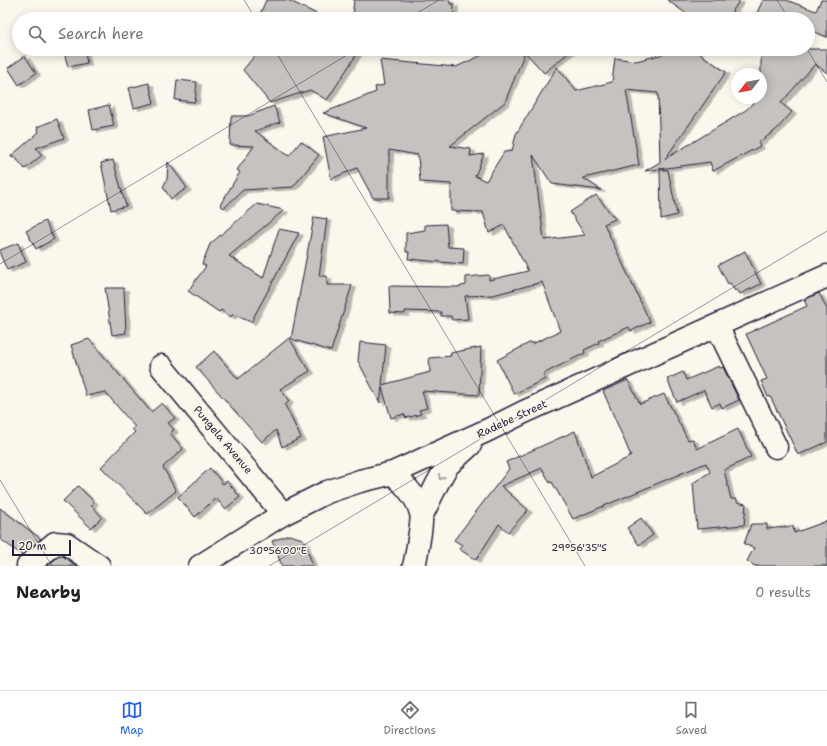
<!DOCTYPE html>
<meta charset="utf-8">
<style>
:root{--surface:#fff;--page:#f6f6f6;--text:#202124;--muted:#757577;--line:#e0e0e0;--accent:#2563eb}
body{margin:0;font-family:"Shantell Sans",sans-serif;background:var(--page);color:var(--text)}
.compass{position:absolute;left:731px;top:68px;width:36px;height:36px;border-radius:50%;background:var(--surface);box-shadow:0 2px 10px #0003;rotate:239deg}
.scale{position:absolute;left:12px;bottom:10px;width:59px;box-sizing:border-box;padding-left:4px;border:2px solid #22223b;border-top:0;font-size:11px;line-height:14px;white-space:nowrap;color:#22223b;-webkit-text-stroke:3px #fbf7ec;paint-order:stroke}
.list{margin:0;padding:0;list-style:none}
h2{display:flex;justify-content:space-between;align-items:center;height:52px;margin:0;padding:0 16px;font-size:17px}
h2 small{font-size:13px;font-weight:400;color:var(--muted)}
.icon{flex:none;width:22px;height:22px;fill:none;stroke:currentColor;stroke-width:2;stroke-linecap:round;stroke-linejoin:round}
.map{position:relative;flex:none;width:827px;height:566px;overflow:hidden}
.search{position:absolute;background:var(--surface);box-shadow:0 2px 10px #0003;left:12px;right:12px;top:12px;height:44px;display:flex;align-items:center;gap:10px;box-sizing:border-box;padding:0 14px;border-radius:22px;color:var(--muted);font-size:15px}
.sheet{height:124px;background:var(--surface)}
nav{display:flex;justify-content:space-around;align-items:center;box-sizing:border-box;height:56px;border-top:1px solid var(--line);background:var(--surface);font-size:11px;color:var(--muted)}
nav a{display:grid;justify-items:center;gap:2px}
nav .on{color:var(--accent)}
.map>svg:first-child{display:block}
.building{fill:#c6c2c0;stroke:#22223b;filter:url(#shadow)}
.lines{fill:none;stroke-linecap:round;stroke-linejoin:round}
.minor-casing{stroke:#22223b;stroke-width:25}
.minor{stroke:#fbf7ec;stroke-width:22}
.oneway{stroke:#99979c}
.ticks{fill:none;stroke:#22223b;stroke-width:1;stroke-opacity:0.45}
.labels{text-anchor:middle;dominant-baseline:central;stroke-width:3;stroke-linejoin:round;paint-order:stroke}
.street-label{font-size:11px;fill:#22223b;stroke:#fbf7ec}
.ticks-label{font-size:10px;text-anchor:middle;fill:#22223b;stroke:#fbf7ec;stroke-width:3;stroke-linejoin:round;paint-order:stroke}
</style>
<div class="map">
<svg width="827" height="566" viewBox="0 0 827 566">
<defs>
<filter id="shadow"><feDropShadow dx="4.5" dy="2.5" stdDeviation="0" flood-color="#0004"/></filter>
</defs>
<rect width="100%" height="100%" fill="#fbf7ec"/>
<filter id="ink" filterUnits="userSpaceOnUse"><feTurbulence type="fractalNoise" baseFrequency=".025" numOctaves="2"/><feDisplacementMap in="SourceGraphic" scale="8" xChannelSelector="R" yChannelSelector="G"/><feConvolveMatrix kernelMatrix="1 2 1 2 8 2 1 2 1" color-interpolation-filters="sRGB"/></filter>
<g filter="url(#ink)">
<!-- building -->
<g class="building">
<path d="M266 0H288L327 19H258Z"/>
<path d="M354 0H450V4H454L453 19H416L387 14 386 19H352L354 9H353Z"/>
<path d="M667 0H740L727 19H694Z"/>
<path d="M763 0H786L816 11 821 0H827V37L808 29V19H754Z"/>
<path d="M63 49H84L87 63 68 67Z"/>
<path d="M260 49H360L327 100 310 90 270 103 243 70Z"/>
<path d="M488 49H573L544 73 525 52 505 102 450 146 471 149 470 156 484 154 475 176 486 181 504 152 512 151 516 134 557 67 576 91 612 82 615 58 636 61 684 49H693L726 72 665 159 746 110 758 98H761V49H827V73L815 64 781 103 792 112 776 130 758 143 760 146 713 171 710 162 645 171 660 162 658 93 626 90 639 165 583 178 601 190 552 184 533 155 544 240 585 235 570 212 596 195 615 219 604 224 650 322 631 331 629 327 598 341 599 343 584 350 585 353 543 374 545 379 514 394 497 360 531 342 532 344 560 331 542 282 493 295 465 296 468 319 452 320 451 316H441V312L405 311V314L390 313 389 286 457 287 466 285V277L489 275V280L528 271 504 225 489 233 483 212 451 211V184L420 182 418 155 389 150V198H373L357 168 331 179 323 137 366 128 323 113 376 92 375 87 384 85 380 60 456 67 480 56Z"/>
<path d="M25 56 36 73 19 85 8 68Z"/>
<path d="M177 80 197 82 195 102 175 100Z"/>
<path d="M149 83 154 103 134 108 129 88Z"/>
<path d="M109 105 114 126 93 130 89 110Z"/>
<path d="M274 106 280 122 255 131 289 156 301 141 319 155 293 187 243 190 224 208 220 205 240 172 237 170 254 146 230 145 231 116H248Z"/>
<path d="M57 119 64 138 36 148 42 155 25 169 15 157 12 158 11 156 39 132 37 127Z"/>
<path d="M113 160 126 206 111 210 101 163Z"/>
<path d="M168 162 187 188 171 199 163 187 167 179Z"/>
<path d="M660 170H668L677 215 661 219Z"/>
<path d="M257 204 284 210 229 256 263 278 279 229 299 233 251 322 233 314 231 317 221 310 219 312 188 291 206 266 202 264 210 244Z"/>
<path d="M314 217 327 219 319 276H327V285H352L331 351 291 339Z"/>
<path d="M45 221 54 239 36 249 26 231Z"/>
<path d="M446 224 448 247 464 248 463 264 408 259 409 252H406V233L425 230V225Z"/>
<path d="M18 243 26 262 7 270 0 254V250Z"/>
<path d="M745 251 761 284 740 294 737 289 735 291 730 283 728 284 718 265Z"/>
<path d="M105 288H124L126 333 112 335Z"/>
<path d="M819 293 827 309V442L798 455 770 396 768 397 761 381 767 379 746 334 807 306 804 300Z"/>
<path d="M289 338 310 371 280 389 289 401 285 405 301 438 282 447 276 430 262 442 196 367 214 351 238 379Z"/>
<path d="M89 339 151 412 162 403 175 418 168 423 174 430 170 433 183 449 163 467 176 491 147 514 101 467 135 432 132 429 135 427 105 392 86 396 71 345Z"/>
<path d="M360 342 386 345 382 385 430 372 429 358 451 356 450 353 481 347 479 395 422 391 427 408 419 410 421 414 406 418 404 414 391 418 382 387 380 403 358 361Z"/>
<path d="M719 366 720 368 723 367 739 400 722 408 720 403 712 407 704 390 677 402 667 379 683 372 686 380Z"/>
<path d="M628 380 640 404 664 394 688 440 693 439 697 449 738 429 751 457 724 470 731 499H737V502L746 504 744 525 697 529 693 483 710 472 706 463 573 519 552 482 550 483 542 468 501 486 528 510 508 532 499 524 476 560 459 549 462 545 454 540 509 469 506 462 575 431 591 477 631 456 603 391Z"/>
<path d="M210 468 223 484 227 481 240 497 225 509 216 498 195 517 178 497Z"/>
<path d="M78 486 94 502 91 505 102 517 91 528 63 501Z"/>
<path d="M0 508 41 539 22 555 0 539Z"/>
<path d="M641 518 653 535 639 545 627 528Z"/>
<path d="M827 521V566H755L747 561 754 548 744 544 751 524H767V529L793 526 794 533Z"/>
<path d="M289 535 303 539 313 566H282L272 541Z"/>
<path d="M59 556H63L77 566H47Z"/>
</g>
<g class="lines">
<!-- minor casing -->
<g class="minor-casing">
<g id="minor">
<path d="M717 326 776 447"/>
<path d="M161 366 283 514"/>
<path d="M393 473C405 485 417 497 421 513 423 520 416 558 414 566"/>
<path d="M422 515 437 484 447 466 470 445"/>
<path d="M28 566 55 543 67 544 99 566"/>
<path d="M200 566 283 514 327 492 360 481 393 473 488 430 524 412 827 276"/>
</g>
</g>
<!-- minor -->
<use href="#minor" class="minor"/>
</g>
<!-- one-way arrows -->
<defs><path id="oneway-chevron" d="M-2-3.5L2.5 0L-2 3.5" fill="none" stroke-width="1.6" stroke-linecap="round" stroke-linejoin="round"/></defs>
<use class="oneway" href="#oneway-chevron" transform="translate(441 477) rotate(121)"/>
</g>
<!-- ticks -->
<path class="ticks" d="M244 0 256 19M777 0 789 19M407 19 439 0M274 49 585 566M807 49 827 82M0 264 357 49M0 480 52 566M269 566 827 231"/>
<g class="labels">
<!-- street labels -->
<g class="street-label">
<text transform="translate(512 419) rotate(-25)">Radebe Street</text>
<text transform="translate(223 440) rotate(50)">Pungela Avenue</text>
</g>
</g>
<g class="ticks-label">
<text x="579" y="551">29°56'35"S</text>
<text x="278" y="554">30°56'00"E</text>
</g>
</svg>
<svg class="compass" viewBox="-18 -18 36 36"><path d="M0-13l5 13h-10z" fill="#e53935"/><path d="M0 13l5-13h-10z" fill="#757577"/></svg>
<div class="scale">20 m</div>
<div class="search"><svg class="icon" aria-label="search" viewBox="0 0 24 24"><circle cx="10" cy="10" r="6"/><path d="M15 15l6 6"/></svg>Search here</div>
</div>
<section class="sheet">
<h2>Nearby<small>0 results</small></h2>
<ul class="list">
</ul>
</section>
<nav>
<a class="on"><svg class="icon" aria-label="map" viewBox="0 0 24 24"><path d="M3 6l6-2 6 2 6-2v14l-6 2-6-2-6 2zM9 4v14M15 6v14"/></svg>Map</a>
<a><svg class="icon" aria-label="directions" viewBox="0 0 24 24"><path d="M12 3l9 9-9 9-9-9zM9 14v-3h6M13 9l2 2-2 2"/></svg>Directions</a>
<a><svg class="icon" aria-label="saved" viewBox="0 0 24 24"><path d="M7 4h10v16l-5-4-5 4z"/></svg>Saved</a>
</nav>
